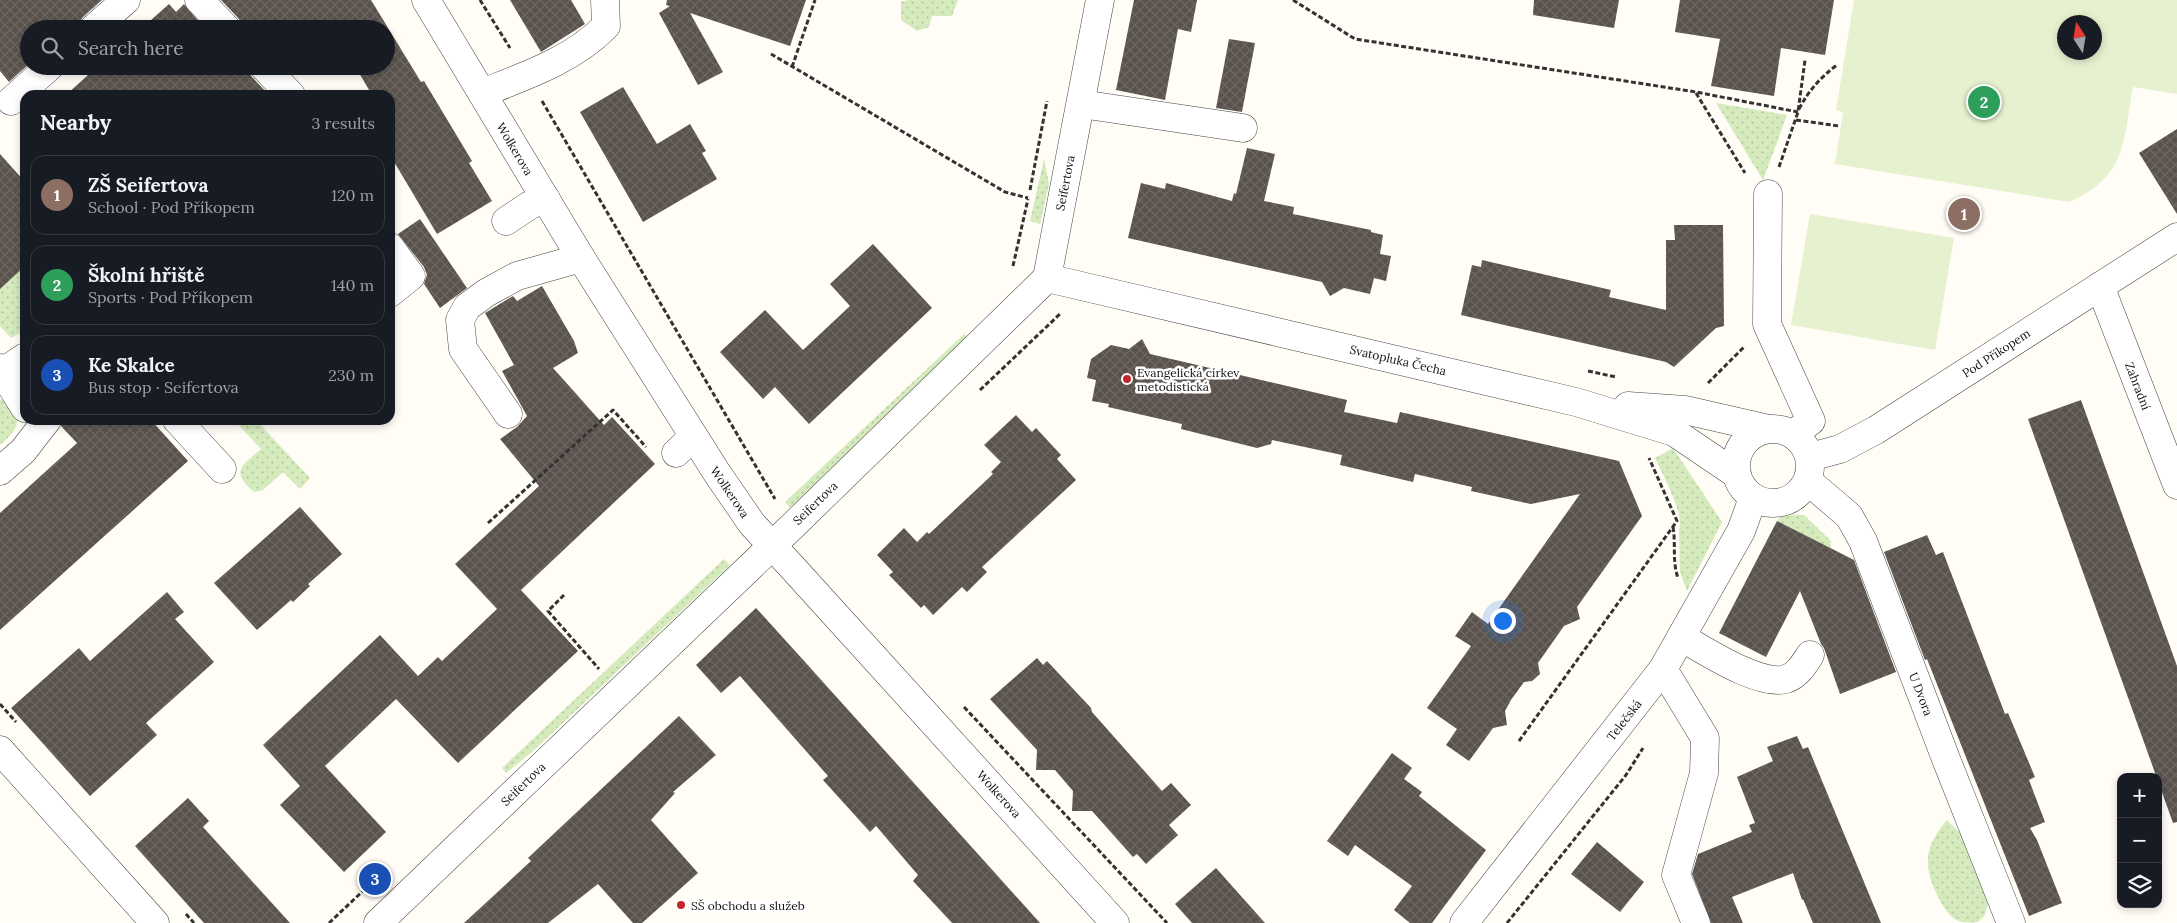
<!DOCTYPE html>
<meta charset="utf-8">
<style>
:root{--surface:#171b24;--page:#20242c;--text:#f1f3f6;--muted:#9ea1a6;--line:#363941;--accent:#c4262e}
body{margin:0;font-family:Lora,serif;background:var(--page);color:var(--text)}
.controls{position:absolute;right:15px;bottom:15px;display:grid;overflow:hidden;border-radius:10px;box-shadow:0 2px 8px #0003}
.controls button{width:45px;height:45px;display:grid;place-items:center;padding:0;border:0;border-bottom:1px solid var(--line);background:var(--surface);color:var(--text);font:25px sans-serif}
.compass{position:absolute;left:2057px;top:15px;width:45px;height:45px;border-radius:50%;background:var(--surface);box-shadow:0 2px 8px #0003;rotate:348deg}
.you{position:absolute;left:1502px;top:620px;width:18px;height:18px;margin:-12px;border:4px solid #fff;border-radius:50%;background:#1a73e8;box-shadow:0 0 0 8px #1a73e833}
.badge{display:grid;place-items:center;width:32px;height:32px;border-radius:50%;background:var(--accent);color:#fff;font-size:16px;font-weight:700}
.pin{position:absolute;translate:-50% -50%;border:2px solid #fff;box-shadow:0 1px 5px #0006}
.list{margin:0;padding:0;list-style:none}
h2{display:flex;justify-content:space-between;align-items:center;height:65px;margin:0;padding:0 20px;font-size:21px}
h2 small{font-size:16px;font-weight:400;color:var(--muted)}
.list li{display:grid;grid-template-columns:32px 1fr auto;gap:15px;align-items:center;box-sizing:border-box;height:80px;margin:0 10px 10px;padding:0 10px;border:1px solid var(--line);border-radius:15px}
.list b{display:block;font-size:19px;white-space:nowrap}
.list p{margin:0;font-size:16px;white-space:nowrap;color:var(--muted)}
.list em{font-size:16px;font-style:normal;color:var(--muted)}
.icon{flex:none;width:28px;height:28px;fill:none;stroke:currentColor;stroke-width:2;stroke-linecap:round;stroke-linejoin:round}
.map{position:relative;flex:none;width:2177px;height:923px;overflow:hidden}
.search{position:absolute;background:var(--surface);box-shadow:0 2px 8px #0003;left:20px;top:20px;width:375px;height:55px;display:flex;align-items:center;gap:12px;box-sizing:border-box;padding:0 18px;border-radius:28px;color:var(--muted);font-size:19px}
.panel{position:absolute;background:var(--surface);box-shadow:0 2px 8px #0003;left:20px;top:90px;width:375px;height:335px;border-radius:15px}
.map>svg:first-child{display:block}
.grass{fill:url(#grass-dots)}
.pitch{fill:#e6f2cf;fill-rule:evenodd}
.building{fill:url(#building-cross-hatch)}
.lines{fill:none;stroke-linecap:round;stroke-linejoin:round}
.minor-casing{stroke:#444;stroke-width:29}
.path{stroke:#333;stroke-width:3;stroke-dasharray:5 2.5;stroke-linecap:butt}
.minor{stroke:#fff;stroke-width:28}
.poi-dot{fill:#c4262e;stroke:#fff;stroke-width:2}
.labels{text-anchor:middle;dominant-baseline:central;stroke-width:5;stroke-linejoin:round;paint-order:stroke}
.street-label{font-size:12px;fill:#111;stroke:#fff}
.poi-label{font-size:12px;fill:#111;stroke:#fff;text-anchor:start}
</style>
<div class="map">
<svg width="2177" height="923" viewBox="0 0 2177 923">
<defs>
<pattern id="grass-dots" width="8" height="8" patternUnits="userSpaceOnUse" patternTransform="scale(1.25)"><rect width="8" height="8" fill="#d5ebbd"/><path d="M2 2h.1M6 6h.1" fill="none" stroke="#b6c8a1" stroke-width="1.8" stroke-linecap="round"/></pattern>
<pattern id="building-cross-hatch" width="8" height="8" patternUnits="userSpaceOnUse" patternTransform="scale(1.25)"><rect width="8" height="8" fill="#5a524d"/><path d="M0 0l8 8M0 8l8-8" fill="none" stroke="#6d6662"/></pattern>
</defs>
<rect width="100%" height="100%" fill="#fffdf5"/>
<!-- grass -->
<g class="grass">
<path d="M909 0H958L952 16H932L929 27 917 31 901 20V2Z"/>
<path d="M1716 103 1787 115 1763 180Z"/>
<path d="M1044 159 1049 184 1040 224 1030 221Z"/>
<path d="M25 266V330L11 338 0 326V284Z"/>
<path d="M964 334 969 338 790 508 785 502Z"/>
<path d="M0 399 11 402C23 422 16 431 0 445Z"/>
<path d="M234 420H256L310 478 300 489 283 472 263 490 254 492C230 471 241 466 261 449Z"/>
<path d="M1673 448 1722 522 1687 591 1680 572 1679 529C1685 515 1662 473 1655 458Z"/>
<path d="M1782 514 1804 515 1831 541V549L1777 521Z"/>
<path d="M724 559 730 565 532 752 506 773 502 768Z"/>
<path d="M1947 820 1959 832 1988 903 1985 915 1978 922C1969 923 1959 923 1952 917 1939 904 1926 875 1928 857 1929 844 1938 830 1947 820Z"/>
</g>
<!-- pitch -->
<g class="pitch">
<path d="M1854 0H2177V94L2133 87C2123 142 2127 177 2069 202L1835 164 1843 112 1836 110ZM2064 22H2094V52H2064Z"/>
<path d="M1810 214 1954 238 1935 350 1791 325Z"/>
</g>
<!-- building -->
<g class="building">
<path d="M0 0H102L82 18 78 29H29V64L9 82 0 71Z"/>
<path d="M221 0H371L421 82 424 81 472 161 469 163 492 201 437 234 390 155V95H372L355 66H386V29H242L239 19Z"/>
<path d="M510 0H571L585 24 541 52Z"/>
<path d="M667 0H806L790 46 690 13 723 72 698 85 659 13 670 6 666 5Z"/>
<path d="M1134 0H1197L1191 32 1178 29 1165 100 1116 90Z"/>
<path d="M1534 0H1619L1614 28 1533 15Z"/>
<path d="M1680 0H1834L1825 55 1781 48 1774 96 1711 86 1720 39 1675 32Z"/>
<path d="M169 4 176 12 184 4 205 29H141Z"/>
<path d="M1229 39 1255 43 1242 112 1216 108Z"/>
<path d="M98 66H248L251 76 269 95H66Z"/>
<path d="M623 87 657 144 690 124 706 151 702 153 717 179 643 222 580 112Z"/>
<path d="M2177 129V214L2139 153Z"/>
<path d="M1247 148 1275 154 1264 201 1294 207 1293 214 1371 230V232L1383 235 1380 254 1391 256 1386 281 1374 278 1370 294 1344 288 1330 296 1322 282 1128 238 1141 183 1165 189 1166 183 1232 201 1234 193 1236 194Z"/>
<path d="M0 154 25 182V266L0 289Z"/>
<path d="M420 219 467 288 440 308 424 284 427 275 424 267 398 234Z"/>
<path d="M1674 225H1723L1724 326 1716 328 1674 367 1666 362 1461 315 1472 265 1481 267 1482 260 1611 290 1609 297 1666 310V240H1675Z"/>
<path d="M873 244 932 308 809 424 775 387 763 399 720 352 765 310 803 350 850 306 830 284Z"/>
<path d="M542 286 574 341 578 353 553 368 604 425 612 417 655 464 521 590 578 651 458 763 396 699 325 766 386 832 344 872 280 805 300 786 263 745 380 635 418 676 438 657 442 661 497 609 455 564 539 486 500 439 517 427 527 416 502 371 514 365 485 313 513 296 517 301Z"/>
<path d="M1142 339 1150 354 1347 400 1344 412 1397 423 1400 412 1619 461 1642 516 1577 607 1580 619 1564 626 1538 663 1540 674 1532 681 1524 682 1511 700 1505 711 1507 725 1493 728 1469 761 1446 745 1457 729 1427 708 1471 646 1455 636 1472 612 1488 624 1580 494 1531 504 1471 491 1472 487 1415 474 1413 482 1340 465 1342 455 1272 440 1271 444 1257 448 1181 429 1182 424 1108 407 1109 404 1092 401 1096 380 1087 378 1091 359 1111 345 1129 349Z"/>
<path d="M2081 400 2177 666V822L2173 823 2028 419Z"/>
<path d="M1016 415 1032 432 1036 428 1061 455 1057 459 1076 480 982 567 987 572 967 592 962 587 933 615 924 605 921 608 889 575 893 572 877 555 904 528 917 542 927 532 929 534 993 474 991 472 1001 462 984 445Z"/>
<path d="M62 420H151L188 461 0 630V513L77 443 61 426Z"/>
<path d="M300 507 342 554 308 584 310 586 293 602 291 600 257 630 214 583Z"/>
<path d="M1777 521 1854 560 1896 672 1840 694 1824 648 1821 644 1800 591 1766 657 1719 633Z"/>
<path d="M1927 535 1936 555 1943 552 2005 714 2008 713 2035 777 2029 780 2045 822 2030 828 2037 840 2062 903 2029 916 1927 659 1925 660 1884 552Z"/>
<path d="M167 592 184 612 175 619 214 662 146 723 157 735 90 796 11 708 79 648 90 661Z"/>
<path d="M756 608 805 662 1040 923H952L913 881 918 875 876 826 870 832 823 780 828 776 740 676 721 693 696 665Z"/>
<path d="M1037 658 1043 665 1047 661 1091 708 1092 712 1162 791 1171 783 1191 805 1169 825 1178 835 1146 864 1137 854 1133 857 1092 811H1072L1073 791 1055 770H1036L1037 750 990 699Z"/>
<path d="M679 716 716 755 673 792 675 793 651 820 698 873 642 923H633L598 884 548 923H464L531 861 528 858Z"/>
<path d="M1797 736 1803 749 1808 747 1881 923H1813L1803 899 1802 900 1793 873 1732 897 1743 923H1711L1692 874 1698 854 1752 832 1749 825 1755 823 1737 777 1773 761 1767 747Z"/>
<path d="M1392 753 1412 768 1404 779 1422 792 1419 796 1486 850 1432 923H1410L1394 910 1412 886 1355 845 1348 856 1327 841Z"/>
<path d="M188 798 209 821 203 827 290 923H204L135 846Z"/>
<path d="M1597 842 1644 882 1620 912 1571 874Z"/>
<path d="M1216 868 1265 923H1192L1175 904Z"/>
</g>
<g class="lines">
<!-- minor casing -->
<g class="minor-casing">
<g id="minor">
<path d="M199 0 227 29"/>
<path d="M426 0 581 258 717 473 752 524 792 567 1115 923"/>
<path d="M93 29 126 0"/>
<path d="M263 66 291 95"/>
<path d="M482 93C525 76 573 60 606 26L605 0"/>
<path d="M11 101 50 66"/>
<path d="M1081 104 1243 128"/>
<path d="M1768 194 1767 324 1811 421 1793 434"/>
<path d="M506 221 530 205 546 199"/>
<path d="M390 247 411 276 390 293"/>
<path d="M1047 278 1576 402 1674 432 1736 474"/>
<path d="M2100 286 2177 485"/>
<path d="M0 368 25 408"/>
<path d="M0 374 25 357"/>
<path d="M1628 406 1685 410 1768 429"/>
<path d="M508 414 463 349 460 320 467 307 486 293 517 276 581 258"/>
<path d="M177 420 222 469"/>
<circle cx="1773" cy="466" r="37"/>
<path d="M676 453 693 437"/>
<path d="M1810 457 1840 449 1876 430 2177 237"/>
<path d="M0 471 23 451 47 420"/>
<path d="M1808 481 1849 516 1863 541 1946 759 2011 923"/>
<path d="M1681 637C1704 650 1760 687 1786 679 1798 675 1804 664 1810 655"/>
<path d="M1663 669 1705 738 1704 773 1676 875 1696 923"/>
<path d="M0 750 155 923"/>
<path d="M378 923 773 545 1047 278 1100 0"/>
<path d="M1464 923 1663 669 1741 531 1753 498"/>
</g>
</g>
<!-- path -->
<g class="path">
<path d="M480 0 510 48"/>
<path d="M1293 0 1355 39 1696 92 1798 112"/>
<path d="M771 54 1005 192 1028 198"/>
<path d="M792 67 815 0"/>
<path d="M1696 93 1745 173"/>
<path d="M542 101 775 499"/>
<path d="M1799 109C1809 90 1820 78 1837 65"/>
<path d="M1796 120 1839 126"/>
<path d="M1779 167 1798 112 1805 60"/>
<path d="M1030 190 1047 101"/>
<path d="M1013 266 1028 199"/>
<path d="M1588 371 1616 377"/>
<path d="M1708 383 1744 347"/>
<path d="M980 390 1061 313"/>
<path d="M488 523 613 410 646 447"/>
<path d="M1673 527C1676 544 1672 561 1678 578"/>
<path d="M564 595 548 611 599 669"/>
<path d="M0 704 16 722"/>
<path d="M964 707 1167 923"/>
<path d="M1519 741 1677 521 1649 458"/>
<path d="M186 914 194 923"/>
<path d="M329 923 382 873"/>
<path d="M1507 923 1626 775 1643 748"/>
</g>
<!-- minor -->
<use href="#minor" class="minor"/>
</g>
<!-- markers -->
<g class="poi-dot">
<circle cx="1127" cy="379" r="5"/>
<circle cx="681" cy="905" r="5"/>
</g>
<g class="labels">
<!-- street labels -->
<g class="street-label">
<text transform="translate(515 149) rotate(59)">Wolkerova</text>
<text transform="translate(1065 183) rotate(-79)">Seifertova</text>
<text transform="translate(1996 353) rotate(-33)">Pod Příkopem</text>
<text transform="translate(1398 360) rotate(13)">Svatopluka Čecha</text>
<text transform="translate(2138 386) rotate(69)">Zahradní</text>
<text transform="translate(730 492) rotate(56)">Wolkerova</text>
<text transform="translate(815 503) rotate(-44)">Seifertova</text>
<text transform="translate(1921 694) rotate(69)">U Dvora</text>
<text transform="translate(1624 720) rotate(-52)">Telečská</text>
<text transform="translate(523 784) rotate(-44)">Seifertova</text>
<text transform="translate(999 794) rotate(48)">Wolkerova</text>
</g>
<!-- poi labels -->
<g class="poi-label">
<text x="1137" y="372">Evangelická církev<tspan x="1137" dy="14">metodistická</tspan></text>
<text x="691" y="905">SŠ obchodu a služeb</text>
</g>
</g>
</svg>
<div class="controls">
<button>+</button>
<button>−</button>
<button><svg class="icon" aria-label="layers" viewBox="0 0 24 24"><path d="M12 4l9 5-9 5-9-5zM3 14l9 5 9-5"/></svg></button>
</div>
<svg class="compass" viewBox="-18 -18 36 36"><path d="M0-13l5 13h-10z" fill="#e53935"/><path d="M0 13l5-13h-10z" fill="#9ea1a6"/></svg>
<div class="you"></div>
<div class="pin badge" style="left:1964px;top:214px;background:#8d6e63">1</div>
<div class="pin badge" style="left:1984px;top:102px;background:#2e9e5b">2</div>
<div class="pin badge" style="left:375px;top:879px;background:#1a4fb4">3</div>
<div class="search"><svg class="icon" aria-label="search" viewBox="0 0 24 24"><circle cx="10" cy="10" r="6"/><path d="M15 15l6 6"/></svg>Search here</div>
<section class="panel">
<h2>Nearby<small>3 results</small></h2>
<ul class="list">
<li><span class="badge" style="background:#8d6e63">1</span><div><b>ZŠ Seifertova</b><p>School · Pod Příkopem</p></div><em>120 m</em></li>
<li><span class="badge" style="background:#2e9e5b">2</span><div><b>Školní hřiště</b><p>Sports · Pod Příkopem</p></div><em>140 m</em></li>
<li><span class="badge" style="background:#1a4fb4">3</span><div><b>Ke Skalce</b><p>Bus stop · Seifertova</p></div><em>230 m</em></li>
</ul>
</section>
</div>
